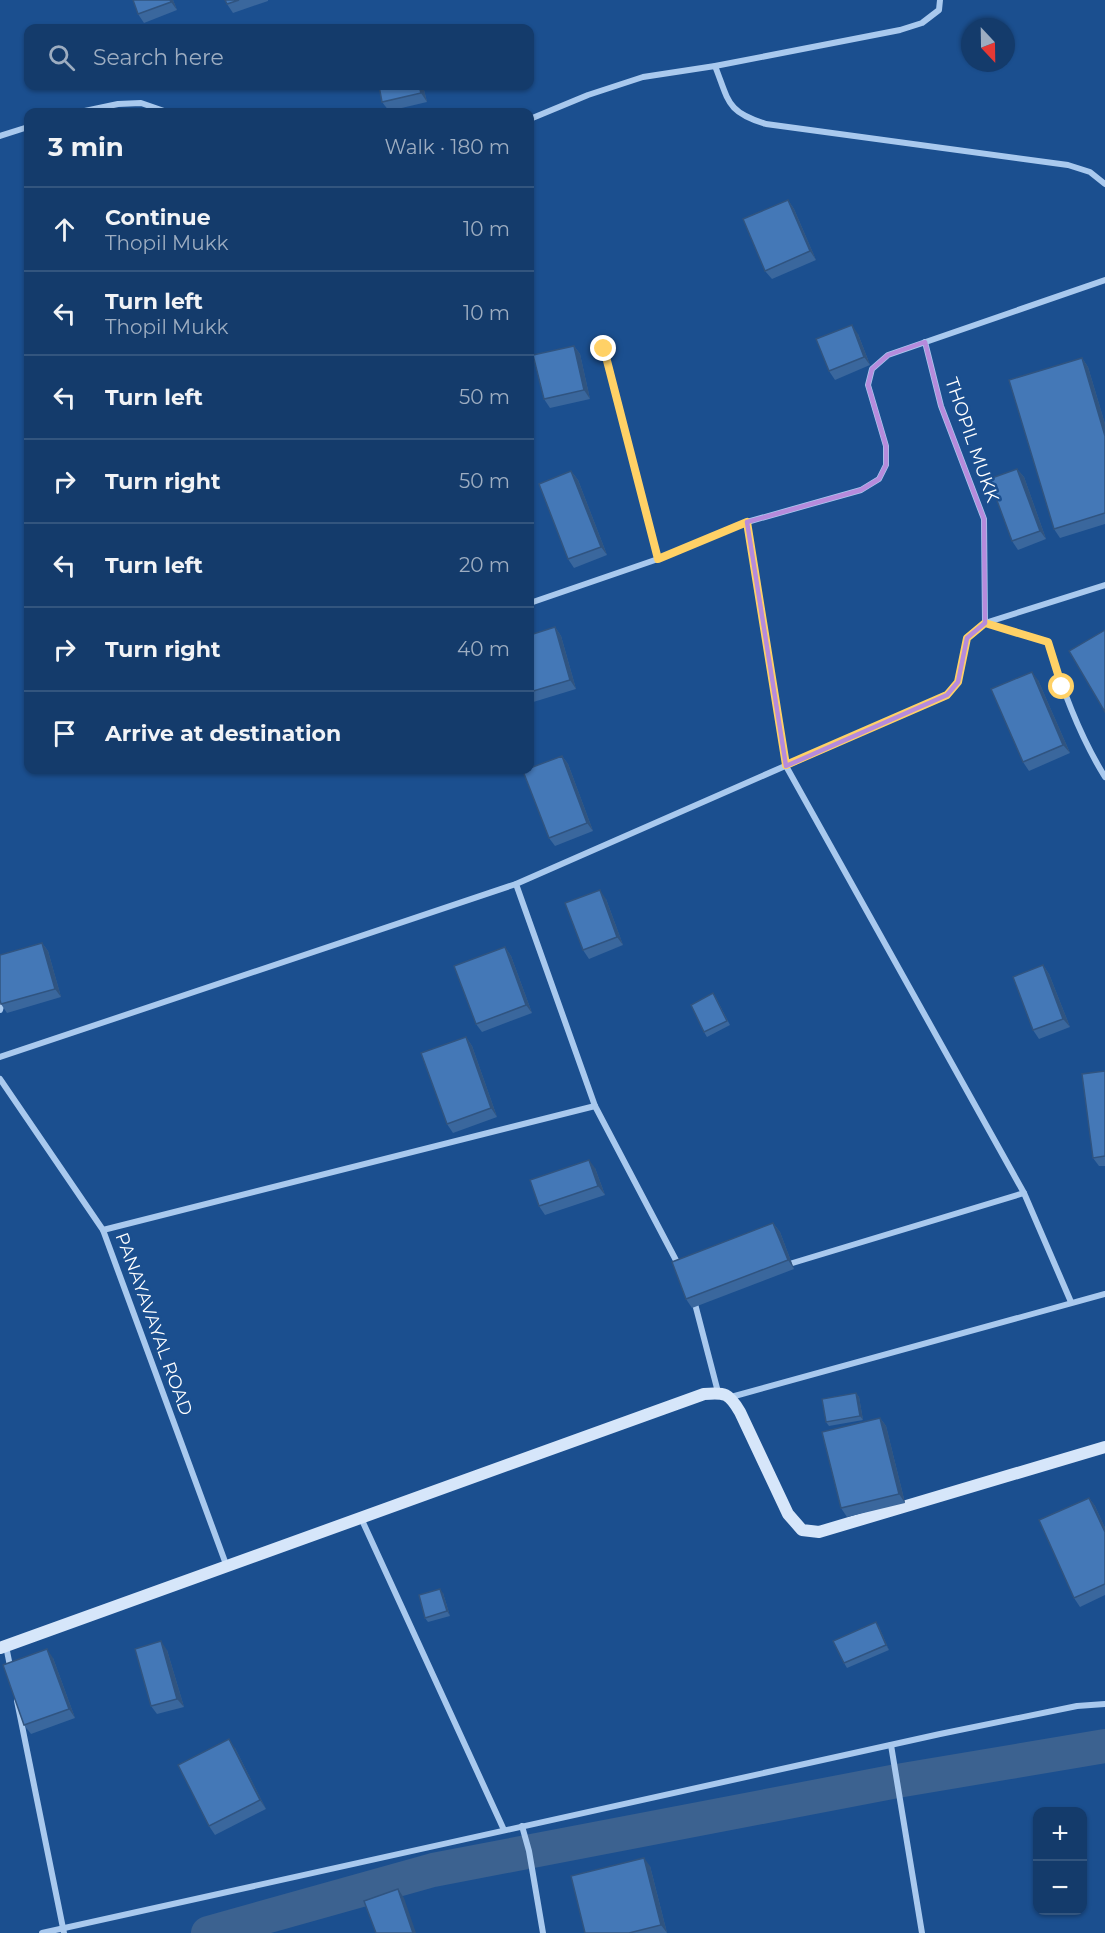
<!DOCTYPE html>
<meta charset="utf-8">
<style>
:root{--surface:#143b6b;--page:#214673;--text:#f1f3f6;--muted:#9dadc1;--line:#33557e}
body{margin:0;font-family:Montserrat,sans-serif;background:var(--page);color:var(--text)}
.controls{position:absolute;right:18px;bottom:18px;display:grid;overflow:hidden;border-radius:12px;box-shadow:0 2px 4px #0004}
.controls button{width:54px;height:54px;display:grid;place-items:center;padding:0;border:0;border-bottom:2px solid var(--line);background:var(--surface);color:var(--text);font:30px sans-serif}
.compass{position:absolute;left:961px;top:18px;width:54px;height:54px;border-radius:50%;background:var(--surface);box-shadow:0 2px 4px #0004;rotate:158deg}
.stop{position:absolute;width:18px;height:18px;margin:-14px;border:4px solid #ffd166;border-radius:50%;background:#fff}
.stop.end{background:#ffd166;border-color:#fff;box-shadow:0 2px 6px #0008}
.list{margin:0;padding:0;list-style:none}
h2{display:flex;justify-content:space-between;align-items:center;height:78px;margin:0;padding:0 24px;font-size:26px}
h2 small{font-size:20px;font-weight:400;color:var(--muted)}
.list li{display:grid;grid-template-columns:39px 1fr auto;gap:18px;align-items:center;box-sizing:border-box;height:84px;padding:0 24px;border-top:2px solid var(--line)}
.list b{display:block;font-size:22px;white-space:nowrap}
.list p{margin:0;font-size:20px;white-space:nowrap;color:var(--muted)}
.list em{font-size:20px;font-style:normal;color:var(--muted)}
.icon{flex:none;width:33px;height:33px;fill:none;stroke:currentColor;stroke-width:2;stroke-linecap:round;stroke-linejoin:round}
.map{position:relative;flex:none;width:1105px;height:1933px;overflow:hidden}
.search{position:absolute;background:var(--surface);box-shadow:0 2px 4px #0004;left:24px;top:24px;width:510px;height:66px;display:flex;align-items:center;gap:15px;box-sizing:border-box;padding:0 21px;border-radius:12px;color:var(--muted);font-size:22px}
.panel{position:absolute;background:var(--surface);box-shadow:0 2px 4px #0004;left:24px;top:108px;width:510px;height:666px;border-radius:12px}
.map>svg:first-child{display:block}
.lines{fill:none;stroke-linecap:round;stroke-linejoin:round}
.canal{stroke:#3c6290;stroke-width:34}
.street{stroke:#a9c9ee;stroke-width:6}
.secondary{stroke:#d6e6fa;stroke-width:12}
.wall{fill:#3a679d}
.shaded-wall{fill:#305480}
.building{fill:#4478b7;stroke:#305480;stroke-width:1.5}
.route{stroke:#ffd166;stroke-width:8}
.marked{fill:none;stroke:#b68bdc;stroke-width:4.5;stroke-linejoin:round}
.labels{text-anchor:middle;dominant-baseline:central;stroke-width:5;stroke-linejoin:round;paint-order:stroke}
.street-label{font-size:18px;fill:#fff;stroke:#1b4f8f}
</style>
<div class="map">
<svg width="1105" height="1933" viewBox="0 0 1105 1933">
<rect width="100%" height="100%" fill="#1b4f8f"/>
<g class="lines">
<!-- canal -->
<path class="canal" d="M208 1933 433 1870 897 1781 1105 1746"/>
<!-- street -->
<g class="street">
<path d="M715 66C729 101 726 112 766 124L1068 165 1090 172 1105 184"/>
<path d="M80 112 118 104 141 103 167 112"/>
<path d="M530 119 588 95 643 77 715 66 900 30 922 23 939 10 940 0"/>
<path d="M0 136 28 127"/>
<path d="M925 342 941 406 984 519 985 623 1048 642C1062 689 1079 735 1105 777"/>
<path d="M604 349 658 559"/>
<path d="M747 522 786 766 1024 1193 1071 1302"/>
<path d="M530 603 658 559 747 522 861 490 879 479 886 465V446L868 385 872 369 888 355 1105 280"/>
<path d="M516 884 595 1106 679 1266"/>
<path d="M0 1010 3 997"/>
<path d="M0 1057 516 884 947 695 958 682 967 638 985 623 1105 585"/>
<path d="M0 1079 103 1230 227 1567"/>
<path d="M103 1230 595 1106"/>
<path d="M786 1265 1024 1193"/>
<path d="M694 1300 718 1392"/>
<path d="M731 1397 1105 1294"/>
<path d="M361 1518 504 1830"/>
<path d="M6 1646 11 1671"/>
<path d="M17 1701 64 1933"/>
<path d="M891 1745 922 1933"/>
<path d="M522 1826 529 1851 543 1933"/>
<path d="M42 1933 940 1734 1077 1706 1105 1704"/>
</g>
<!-- secondary -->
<path class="secondary" d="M0 1648 704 1394C725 1392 729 1393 740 1412L788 1514 802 1530 819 1532 1105 1447"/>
</g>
<!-- wall -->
<g class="wall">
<path d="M173 0 177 10 144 23 138 14Z"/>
<path d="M225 0H268V1L233 13 227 4Z"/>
<path d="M379 86H423L427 102 389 111 382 102Z"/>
<path d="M788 200 794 209 816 260 772 279 765 271Z"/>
<path d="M858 334 870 365 835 380 829 371Z"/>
<path d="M574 346 580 354 590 399 550 408 544 399Z"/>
<path d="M1082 358 1088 367 1105 424V524L1060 538 1054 529Z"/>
<path d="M1017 469 1024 477 1046 539 1018 550 1012 541Z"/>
<path d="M571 471 578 480 607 555 574 568 568 559Z"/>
<path d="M555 627 561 636 576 689 530 703V635Z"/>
<path d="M1038 680 1070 753 1029 771 1023 762Z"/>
<path d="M562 756 568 764 593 831 555 846 549 838Z"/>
<path d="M606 899 623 945 589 959 583 950Z"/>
<path d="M42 943 48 951 61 997 7 1013 1 1004Z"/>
<path d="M505 947 511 956 532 1013 482 1032 476 1024Z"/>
<path d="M1043 965 1049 974 1070 1027 1039 1039 1033 1030Z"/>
<path d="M716 998 730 1025 707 1037 704 1032Z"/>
<path d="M466 1037 472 1046 497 1117 453 1133 447 1124Z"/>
<path d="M1105 1071V1166H1099L1093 1158Z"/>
<path d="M595 1168 605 1195 545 1215 539 1206Z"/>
<path d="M773 1223 780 1232 794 1269 692 1308 686 1299Z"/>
<path d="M856 1393 859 1397 863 1420 829 1426 826 1422Z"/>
<path d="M880 1418 886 1426 905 1503 847 1517 841 1508Z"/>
<path d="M1089 1498 1095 1506 1105 1528V1595L1080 1607 1074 1598Z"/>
<path d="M443 1593 450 1616 428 1622 425 1618Z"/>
<path d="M876 1622 879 1627 889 1650 847 1668 844 1663Z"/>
<path d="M167 1650 184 1707 157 1714 151 1706Z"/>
<path d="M53 1658 75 1718 31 1734 24 1725Z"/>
<path d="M235 1748 266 1809 215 1835 209 1826Z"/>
<path d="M650 1866 667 1933H585Z"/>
</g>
<!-- shaded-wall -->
<g class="shaded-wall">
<path d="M170 0H173L177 10 171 2Z"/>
<path d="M419 86H423L427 102 421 93Z"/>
<path d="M788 200 794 209 816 260 810 251Z"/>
<path d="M852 325 858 334 870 365 864 357Z"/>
<path d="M574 346 580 354 590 399 584 390Z"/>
<path d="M1082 358 1088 367 1105 424V436Z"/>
<path d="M1017 469 1024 477 1046 539 1040 531Z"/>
<path d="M571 471 578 480 607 555 601 547Z"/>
<path d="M555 627 561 636 576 689 570 680Z"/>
<path d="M1032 672 1038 680 1070 753 1063 745Z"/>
<path d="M562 756 568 764 593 831 587 823Z"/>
<path d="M600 890 606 899 623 945 617 937Z"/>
<path d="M42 943 48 951 61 997 55 989Z"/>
<path d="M505 947 511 956 532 1013 526 1005Z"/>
<path d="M1043 965 1049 974 1070 1027 1063 1019Z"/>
<path d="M466 1037 472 1046 497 1117 491 1108Z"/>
<path d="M589 1160 595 1168 605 1195 598 1186Z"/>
<path d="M773 1223 780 1232 794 1269 788 1260Z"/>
<path d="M856 1393 859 1397 863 1420 860 1416Z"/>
<path d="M880 1418 886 1426 905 1503 899 1494Z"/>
<path d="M1089 1498 1095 1506 1105 1528V1532Z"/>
<path d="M440 1589 443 1593 450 1616 447 1611Z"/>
<path d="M876 1622 879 1627 889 1650 886 1645Z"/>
<path d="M161 1641 167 1650 184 1707 177 1699Z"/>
<path d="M47 1649 53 1658 75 1718 69 1709Z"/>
<path d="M229 1739 235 1748 266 1809 260 1800Z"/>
<path d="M644 1858 650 1866 667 1933 661 1925Z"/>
<path d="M398 1889 404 1898 416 1933H413Z"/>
</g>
<!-- building -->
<g class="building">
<path d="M133 0H170L171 2 138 14Z"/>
<path d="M225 0H239L227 4Z"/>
<path d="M379 86H419L421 93 382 102Z"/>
<path d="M788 200 810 251 765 271 743 219Z"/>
<path d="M852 325 864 357 829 371 816 339Z"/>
<path d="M574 346 584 390 544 399 533 355Z"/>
<path d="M1082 358 1105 436V513L1054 529 1009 380Z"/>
<path d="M1017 469 1040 531 1012 541 989 479Z"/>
<path d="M571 471 601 547 568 559 539 484Z"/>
<path d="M555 627 570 680 530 692V635Z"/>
<path d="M1105 630V712L1069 651Z"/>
<path d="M1032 672 1063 745 1023 762 991 689Z"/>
<path d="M562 756 587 823 549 838 523 771 530 770V768Z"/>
<path d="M600 890 617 937 583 950 565 903Z"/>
<path d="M42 943 55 989 1 1004 0 1000V955Z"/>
<path d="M505 947 526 1005 476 1024 454 966Z"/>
<path d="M1043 965 1063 1019 1033 1030 1013 977Z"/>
<path d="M713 993 727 1021 704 1032 691 1005Z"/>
<path d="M466 1037 491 1108 447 1124 421 1053Z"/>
<path d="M1105 1071V1156L1093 1158 1082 1074Z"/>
<path d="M589 1160 598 1186 539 1206 530 1180Z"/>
<path d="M773 1223 788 1260 686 1299 672 1262Z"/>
<path d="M856 1393 860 1416 826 1422 822 1399Z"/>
<path d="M880 1418 899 1494 841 1508 822 1432Z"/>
<path d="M1089 1498 1105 1532V1584L1074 1598 1039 1520Z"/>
<path d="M440 1589 447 1611 425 1618 419 1595Z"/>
<path d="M876 1622 886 1645 844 1663 833 1641Z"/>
<path d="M161 1641 177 1699 151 1706 135 1649Z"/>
<path d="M47 1649 69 1709 24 1725 3 1665Z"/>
<path d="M229 1739 260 1800 209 1826 178 1765Z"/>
<path d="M644 1858 661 1925 629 1933H585L571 1876Z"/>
<path d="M398 1889 413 1933H376L364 1901Z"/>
</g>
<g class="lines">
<!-- route -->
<path class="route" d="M604 349 658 559 747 522 786 765 947 695 958 682 967 638 985 623 1048 642 1062 687"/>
</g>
<!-- marked area -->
<path class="marked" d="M925 342 941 406 984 519 985 623 967 638 958 682 947 695 786 766 747 522 861 490 879 479 886 465V446L868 385 872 369 888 355Z"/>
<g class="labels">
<!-- street labels -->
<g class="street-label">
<text transform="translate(972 440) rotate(71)">THOPIL MUKK</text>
<text transform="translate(154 1324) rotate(70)">PANAYAVAYAL ROAD</text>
</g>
</g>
</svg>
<div class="controls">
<button>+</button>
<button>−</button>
</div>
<svg class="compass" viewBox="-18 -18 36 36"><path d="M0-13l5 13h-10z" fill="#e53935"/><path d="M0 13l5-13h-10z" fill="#9dadc1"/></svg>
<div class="stop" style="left:1062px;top:687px"></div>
<div class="stop end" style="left:604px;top:349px"></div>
<div class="search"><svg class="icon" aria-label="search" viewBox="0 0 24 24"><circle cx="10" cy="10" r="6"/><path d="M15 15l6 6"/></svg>Search here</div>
<section class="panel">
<h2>3 min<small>Walk · 180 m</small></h2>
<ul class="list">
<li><svg class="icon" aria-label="ahead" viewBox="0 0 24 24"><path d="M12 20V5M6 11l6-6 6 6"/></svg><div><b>Continue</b><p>Thopil Mukk</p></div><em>10 m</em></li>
<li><svg class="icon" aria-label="left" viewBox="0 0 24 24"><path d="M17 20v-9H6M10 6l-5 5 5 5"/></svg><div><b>Turn left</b><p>Thopil Mukk</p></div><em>10 m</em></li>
<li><svg class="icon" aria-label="left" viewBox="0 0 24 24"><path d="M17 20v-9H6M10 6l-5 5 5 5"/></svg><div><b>Turn left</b></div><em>50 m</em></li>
<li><svg class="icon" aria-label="right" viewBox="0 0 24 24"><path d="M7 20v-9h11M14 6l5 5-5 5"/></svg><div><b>Turn right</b></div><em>50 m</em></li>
<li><svg class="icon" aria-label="left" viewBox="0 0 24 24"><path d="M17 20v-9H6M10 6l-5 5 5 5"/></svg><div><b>Turn left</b></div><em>20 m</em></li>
<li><svg class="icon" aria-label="right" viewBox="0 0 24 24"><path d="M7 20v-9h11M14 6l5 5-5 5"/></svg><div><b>Turn right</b></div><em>40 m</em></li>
<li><svg class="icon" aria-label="arrive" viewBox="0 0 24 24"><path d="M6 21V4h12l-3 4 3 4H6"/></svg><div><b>Arrive at destination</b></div></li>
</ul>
</section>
</div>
